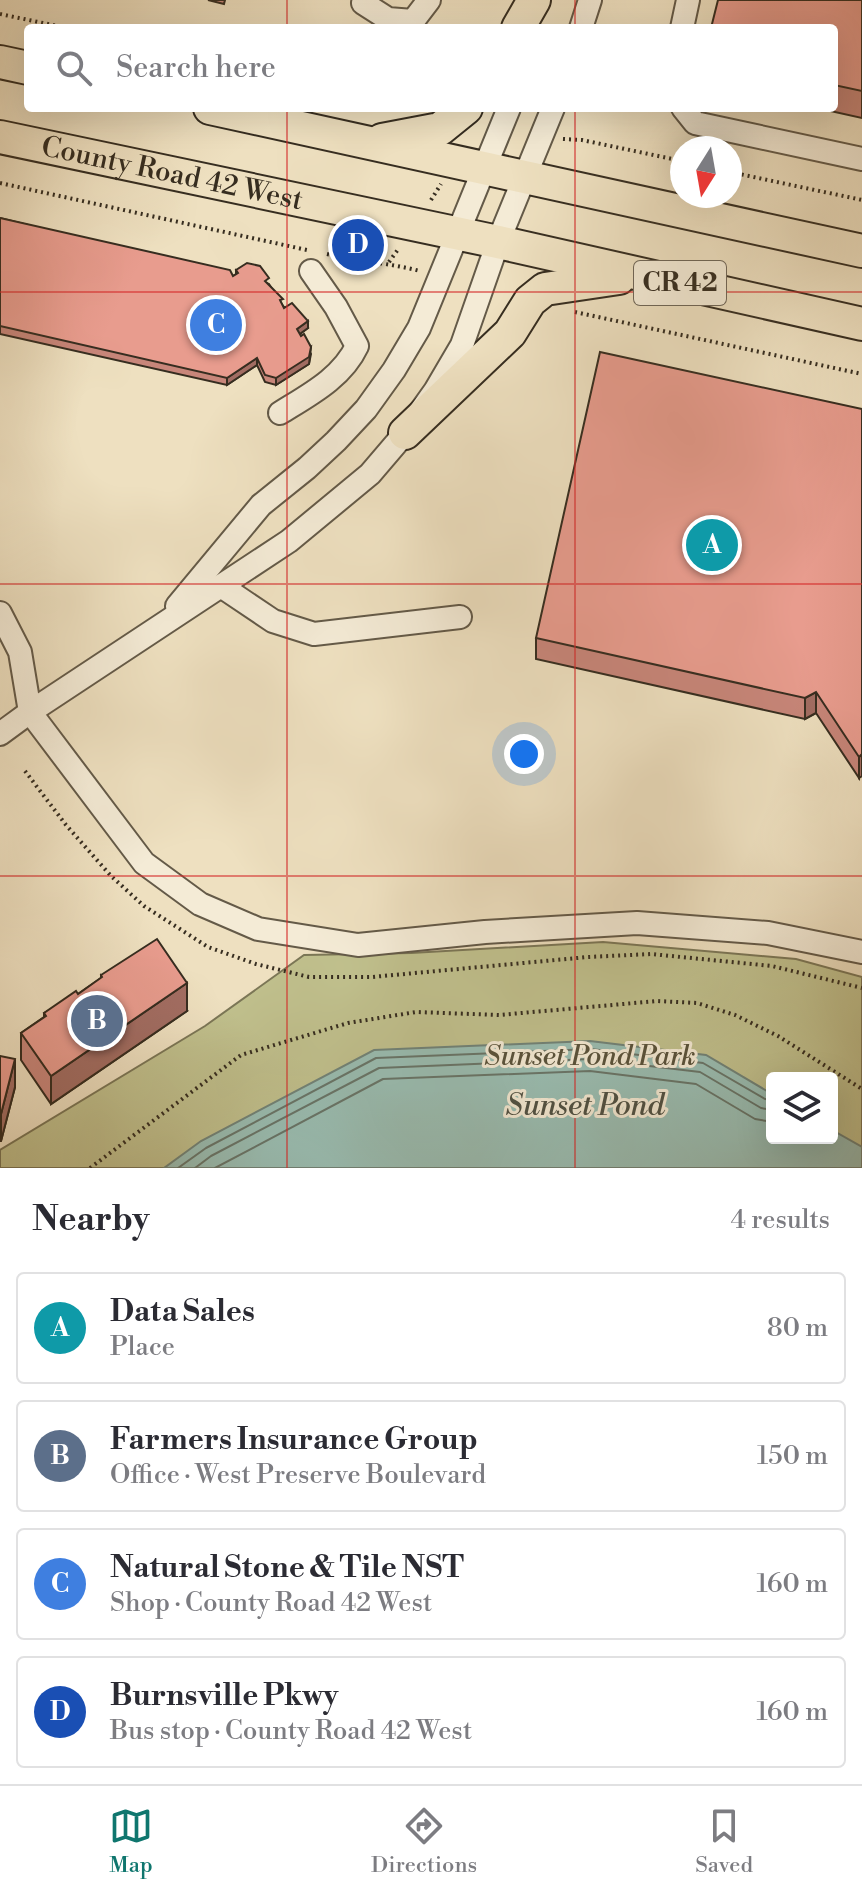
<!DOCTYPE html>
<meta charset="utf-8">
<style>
:root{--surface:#fff;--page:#f7f7f7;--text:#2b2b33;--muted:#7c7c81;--line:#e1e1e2;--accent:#0f766e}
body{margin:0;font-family:"Libre Bodoni",serif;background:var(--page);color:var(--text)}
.controls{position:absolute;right:24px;bottom:24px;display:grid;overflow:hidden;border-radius:8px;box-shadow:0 8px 32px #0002}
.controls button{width:72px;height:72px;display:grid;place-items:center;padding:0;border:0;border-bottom:2px solid var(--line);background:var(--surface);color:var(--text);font:40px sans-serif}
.compass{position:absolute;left:670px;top:136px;width:72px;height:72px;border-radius:50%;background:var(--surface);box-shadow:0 8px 32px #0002;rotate:191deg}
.you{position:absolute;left:524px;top:754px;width:28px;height:28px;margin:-20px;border:6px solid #fff;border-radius:50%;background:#1a73e8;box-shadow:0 0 0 12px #1a73e833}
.badge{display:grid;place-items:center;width:52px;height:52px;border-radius:50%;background:var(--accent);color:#fff;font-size:26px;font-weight:700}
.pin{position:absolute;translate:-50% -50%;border:4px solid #fff;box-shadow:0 2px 8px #0006}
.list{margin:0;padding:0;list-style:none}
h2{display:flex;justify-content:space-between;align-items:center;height:104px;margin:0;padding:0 32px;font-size:34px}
h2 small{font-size:26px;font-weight:400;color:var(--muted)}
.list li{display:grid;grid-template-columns:52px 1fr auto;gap:24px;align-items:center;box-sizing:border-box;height:112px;margin:0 16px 16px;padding:0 16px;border:2px solid var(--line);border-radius:8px}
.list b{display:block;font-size:30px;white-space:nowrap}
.list p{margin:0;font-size:26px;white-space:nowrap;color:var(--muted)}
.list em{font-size:26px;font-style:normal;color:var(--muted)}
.icon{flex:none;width:44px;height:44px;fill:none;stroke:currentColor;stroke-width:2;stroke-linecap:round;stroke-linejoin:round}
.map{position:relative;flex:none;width:862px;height:1168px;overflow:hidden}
.search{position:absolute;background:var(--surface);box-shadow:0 8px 32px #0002;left:24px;right:24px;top:24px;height:88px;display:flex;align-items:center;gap:20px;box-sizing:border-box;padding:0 28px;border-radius:8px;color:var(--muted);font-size:30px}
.sheet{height:616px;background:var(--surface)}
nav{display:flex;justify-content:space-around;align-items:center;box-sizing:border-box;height:112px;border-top:2px solid var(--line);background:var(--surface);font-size:22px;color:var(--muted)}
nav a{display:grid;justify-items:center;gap:4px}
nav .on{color:var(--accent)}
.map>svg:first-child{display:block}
.green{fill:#c0c08d;stroke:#7b7656;stroke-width:2;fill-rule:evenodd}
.water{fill:#99bdb2;stroke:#718378;stroke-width:2}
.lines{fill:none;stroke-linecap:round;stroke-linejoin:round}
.shore{stroke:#687569;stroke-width:2}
.minor-casing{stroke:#645a48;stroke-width:26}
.highway-casing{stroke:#362d20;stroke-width:36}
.path{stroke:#362d20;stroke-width:4;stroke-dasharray:2 4;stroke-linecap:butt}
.minor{stroke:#f4ebd6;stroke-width:22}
.highway{stroke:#eee0c0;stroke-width:32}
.wall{fill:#c8867a;stroke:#362d20;stroke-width:2}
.shaded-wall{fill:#a26d63;stroke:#362d20;stroke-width:2}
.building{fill:#e89c8e;stroke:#362d20;stroke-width:2}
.grid{fill:none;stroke:#d62828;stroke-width:2;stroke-opacity:0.55}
.labels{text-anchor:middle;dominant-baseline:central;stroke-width:6;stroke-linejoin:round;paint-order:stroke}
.shield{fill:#f4ebd6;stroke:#6f6657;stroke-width:2}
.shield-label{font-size:26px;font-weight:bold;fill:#362d20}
.street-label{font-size:28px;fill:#362d20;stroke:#f4ebd6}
.park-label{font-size:28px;font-style:italic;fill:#58523b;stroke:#f4ebd6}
.water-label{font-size:30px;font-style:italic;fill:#4f5144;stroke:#f4ebd6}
</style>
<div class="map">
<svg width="862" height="1168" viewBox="0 0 862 1168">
<rect width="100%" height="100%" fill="#eee0c0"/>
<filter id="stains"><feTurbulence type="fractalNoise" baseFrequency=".0025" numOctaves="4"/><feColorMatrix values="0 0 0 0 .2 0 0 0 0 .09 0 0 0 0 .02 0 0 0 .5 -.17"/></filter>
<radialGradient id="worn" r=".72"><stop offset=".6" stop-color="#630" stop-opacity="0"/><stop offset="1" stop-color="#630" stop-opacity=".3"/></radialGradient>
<!-- green -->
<path class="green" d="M603 942 796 959 862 977V1168H0V1150L205 1026 304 955 411 953ZM772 1078H832V1138H772Z"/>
<!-- water -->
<path class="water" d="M590 1041 706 1055 772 1094V1138H832V1130L862 1147V1168H164L201 1141 374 1050Z"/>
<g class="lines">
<!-- shore -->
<g class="shore">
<path d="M178 1168 206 1148 376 1058 591 1049 703 1063 765 1099 772 1100"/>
<path d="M195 1168 211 1156 379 1068 590 1059 700 1072 761 1108 772 1110"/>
<path d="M215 1168 383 1079 590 1071 696 1084 755 1119 772 1122"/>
</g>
<!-- minor casing -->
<g class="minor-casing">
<g id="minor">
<path d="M364 0 363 3 388 19 413 21 429 0"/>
<path d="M581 28 590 0"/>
<path d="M682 28 688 0"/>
<path d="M683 108 695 123 862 159"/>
<path d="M280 413C309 395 342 378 357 346L336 307 311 271"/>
<path d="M221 586 273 621 314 634 460 617"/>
<path d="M177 606 261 505 307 468 336 441 366 409 394 370 419 328 509 108"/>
<path d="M0 613 20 652 30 712 144 863 200 904 258 929 358 945 485 932 637 923 768 933 862 952"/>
<path d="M0 734 30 712 289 541 370 474 405 433 435 391 462 345 498 242 553 108"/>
</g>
</g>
<!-- highway casing -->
<g class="highway-casing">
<g id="highway">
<path d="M518 28 534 0"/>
<path d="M0 62 28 68"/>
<path d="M210 108 862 251"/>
<path id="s1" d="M0 137 498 242 862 324"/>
<path d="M382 140 440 129 466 108"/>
<path d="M405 433 510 333 530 301 545 289 619 278"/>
</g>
</g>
<!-- path -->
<g class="path">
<path d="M0 14 67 28"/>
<path d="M563 139 582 140 682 161"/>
<path d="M730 172 862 200"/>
<path d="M0 183 307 250"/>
<path d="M431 200 441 184"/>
<path d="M327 254C358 261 389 263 420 271"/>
<path d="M389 262 399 248"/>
<path d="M575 312 862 374"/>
<path d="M25 771 66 825 111 876 144 906 208 947 256 964 309 977H372L588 957 651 954 772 966 862 988"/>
<path d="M90 1168 241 1055 348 1023 416 1012 499 1015 657 1001 697 1003 735 1015 778 1036 862 1089"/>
</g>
<!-- minor -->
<use href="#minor" class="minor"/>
<!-- highway -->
<use href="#highway" class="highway"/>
</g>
<!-- wall -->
<g class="wall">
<path d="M208 0H225L224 4Z"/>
<path d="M862 0V118L817 108H834V28Z"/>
<path d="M0 218 233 276 236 274V270L269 284 283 306 308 328 300 334 311 354 309 364 276 385 265 382 257 365 227 385 0 334Z"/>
<path d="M862 409 859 778 816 713 805 719 536 659V638Z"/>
<path d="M101 975 187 1011 51 1104 21 1060V1033L44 1017V1013L78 994 101 978Z"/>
<path d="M0 1056 15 1087 1 1141H0Z"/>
</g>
<!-- shaded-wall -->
<g class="shaded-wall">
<path d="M308 321V328L297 336V329Z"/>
<path d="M311 347 309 364 276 385V378Z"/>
<path d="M257 358V365L227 385V378Z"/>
<path d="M816 692V713L805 719V698Z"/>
<path d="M862 754V776L859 778V757Z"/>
<path d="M187 983V1011L51 1104V1076Z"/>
<path d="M15 1059V1087L1 1141V1114Z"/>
</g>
<!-- building -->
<g class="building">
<path d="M718 0H862V91L834 85V28H711Z"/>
<path d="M0 218 230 270 233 276 238 273 236 270 247 263 260 266 269 278 265 281 283 299 280 300 284 308 292 303 308 321 297 329 301 336 304 334 311 347 309 357 276 378 265 375 257 358 227 378 0 326Z"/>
<path d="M600 352 862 409V754L859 757 816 692 805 698 536 638Z"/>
<path d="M157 939 187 983 51 1076 21 1033 46 1016 44 1013 76 991 78 994 102 977 101 975Z"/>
<path d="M0 1056 15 1059 1 1114H0Z"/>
</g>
<!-- grid -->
<path class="grid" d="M287 0V28M575 0V28M287 108V1168M575 108V1168M0 292H862M0 584H862M0 876H862"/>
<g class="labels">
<!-- shield labels -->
<rect class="shield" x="634" y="261" width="92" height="44" rx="6"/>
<g class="shield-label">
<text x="680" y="283">CR 42</text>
</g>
<!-- street labels -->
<g class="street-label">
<text stroke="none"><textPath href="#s1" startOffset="176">County Road 42 West</textPath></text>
</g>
<!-- park labels -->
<g class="park-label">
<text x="590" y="1056">Sunset Pond Park</text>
</g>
<!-- water labels -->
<g class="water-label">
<text x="585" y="1106">Sunset Pond</text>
</g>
</g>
<rect width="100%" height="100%" filter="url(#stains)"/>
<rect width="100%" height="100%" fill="url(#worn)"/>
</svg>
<div class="controls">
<button><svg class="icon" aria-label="layers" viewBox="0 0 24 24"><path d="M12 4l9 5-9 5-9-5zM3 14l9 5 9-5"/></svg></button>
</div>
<svg class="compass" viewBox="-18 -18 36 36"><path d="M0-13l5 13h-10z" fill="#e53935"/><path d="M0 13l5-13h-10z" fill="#7c7c81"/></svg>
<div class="you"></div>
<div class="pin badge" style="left:712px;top:545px;background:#0f9aa8">A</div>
<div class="pin badge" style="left:97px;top:1021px;background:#5c6f8a">B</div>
<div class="pin badge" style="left:216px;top:325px;background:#3f7fe0">C</div>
<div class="pin badge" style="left:358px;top:245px;background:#1a4fb4">D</div>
<div class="search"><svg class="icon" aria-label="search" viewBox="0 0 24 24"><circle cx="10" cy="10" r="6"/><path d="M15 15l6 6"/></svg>Search here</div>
</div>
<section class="sheet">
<h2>Nearby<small>4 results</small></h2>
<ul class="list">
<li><span class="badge" style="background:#0f9aa8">A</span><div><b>Data Sales</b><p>Place</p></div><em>80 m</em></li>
<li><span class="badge" style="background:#5c6f8a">B</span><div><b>Farmers Insurance Group</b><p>Office · West Preserve Boulevard</p></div><em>150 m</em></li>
<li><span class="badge" style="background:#3f7fe0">C</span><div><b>Natural Stone &amp; Tile NST</b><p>Shop · County Road 42 West</p></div><em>160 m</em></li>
<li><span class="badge" style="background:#1a4fb4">D</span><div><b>Burnsville Pkwy</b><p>Bus stop · County Road 42 West</p></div><em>160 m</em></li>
</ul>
</section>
<nav>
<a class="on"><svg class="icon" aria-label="map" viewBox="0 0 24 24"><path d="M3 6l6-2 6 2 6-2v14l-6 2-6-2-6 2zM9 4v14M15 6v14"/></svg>Map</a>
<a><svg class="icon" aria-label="directions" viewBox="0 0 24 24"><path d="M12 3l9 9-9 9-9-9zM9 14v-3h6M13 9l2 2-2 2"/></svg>Directions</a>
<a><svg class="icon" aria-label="saved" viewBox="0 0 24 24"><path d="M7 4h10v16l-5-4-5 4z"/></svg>Saved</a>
</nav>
